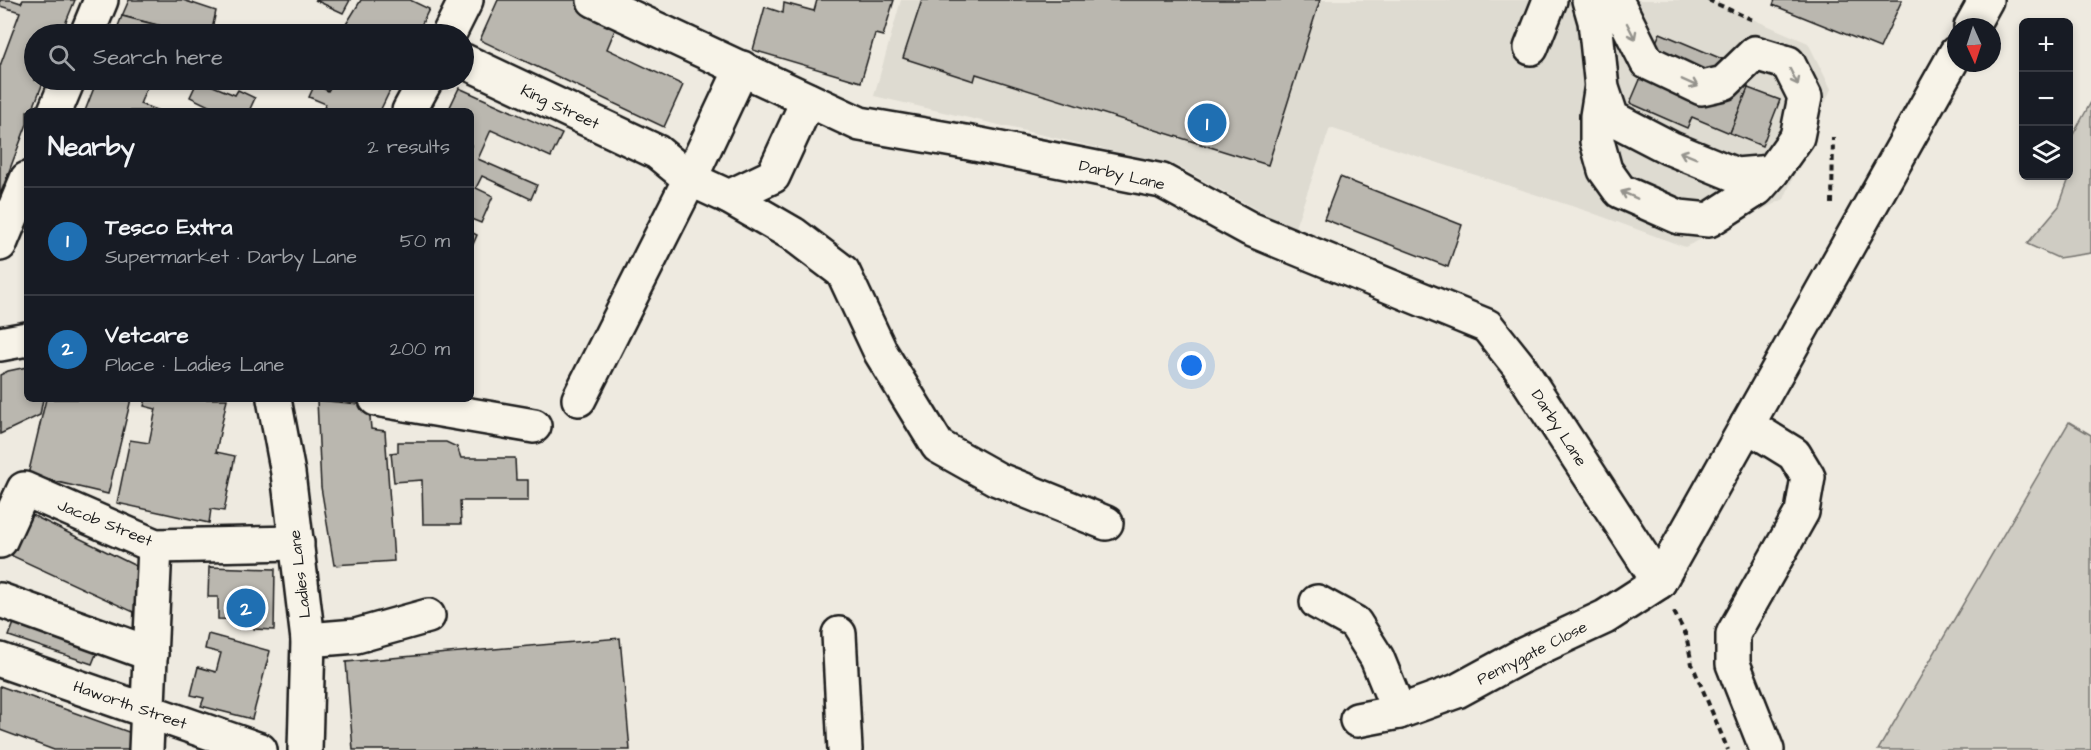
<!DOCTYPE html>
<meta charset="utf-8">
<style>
:root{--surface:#171b24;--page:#20242c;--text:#f1f3f6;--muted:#9ea1a6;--line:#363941;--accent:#1f6fb2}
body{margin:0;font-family:"Architects Daughter",sans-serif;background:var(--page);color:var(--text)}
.controls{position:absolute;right:18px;top:18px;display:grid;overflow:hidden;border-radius:9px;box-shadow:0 3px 9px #0003}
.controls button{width:54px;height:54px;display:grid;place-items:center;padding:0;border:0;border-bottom:2px solid var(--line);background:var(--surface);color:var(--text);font:30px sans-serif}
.compass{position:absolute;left:1947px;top:18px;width:54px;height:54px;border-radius:50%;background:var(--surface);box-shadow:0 3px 9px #0003;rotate:177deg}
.you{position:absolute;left:1192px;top:366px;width:21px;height:21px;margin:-15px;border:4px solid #fff;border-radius:50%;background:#1a73e8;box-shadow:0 0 0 9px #1a73e833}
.badge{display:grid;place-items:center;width:39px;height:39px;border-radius:50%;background:var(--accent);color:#fff;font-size:20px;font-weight:700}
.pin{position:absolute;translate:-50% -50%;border:3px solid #fff;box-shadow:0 2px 6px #0006}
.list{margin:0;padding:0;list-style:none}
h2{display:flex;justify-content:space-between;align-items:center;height:78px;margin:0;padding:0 24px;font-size:26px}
h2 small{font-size:20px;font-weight:400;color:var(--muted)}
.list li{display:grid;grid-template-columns:39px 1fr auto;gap:18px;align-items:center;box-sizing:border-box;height:108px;padding:0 24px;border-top:2px solid var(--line)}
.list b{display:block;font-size:22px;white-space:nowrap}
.list p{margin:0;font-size:20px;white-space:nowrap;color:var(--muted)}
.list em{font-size:20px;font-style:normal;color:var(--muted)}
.icon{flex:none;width:33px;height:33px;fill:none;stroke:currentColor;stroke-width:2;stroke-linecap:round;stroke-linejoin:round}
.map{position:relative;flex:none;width:2091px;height:750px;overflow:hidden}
.search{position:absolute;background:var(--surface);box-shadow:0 3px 9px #0003;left:24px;top:24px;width:450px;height:66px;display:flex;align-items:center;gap:15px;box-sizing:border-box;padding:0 21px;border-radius:33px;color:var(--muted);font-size:22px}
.panel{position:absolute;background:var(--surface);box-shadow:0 3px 9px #0003;left:24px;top:108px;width:450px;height:294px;border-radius:9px}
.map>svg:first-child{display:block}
.built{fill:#dedbd1}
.green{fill:#cfccc3;stroke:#767470;stroke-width:1.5}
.building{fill:#bab7af;stroke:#1c1c1c;stroke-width:1.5}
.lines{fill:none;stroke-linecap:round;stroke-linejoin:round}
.minor-casing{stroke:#1c1c1c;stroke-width:38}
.highway-casing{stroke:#1c1c1c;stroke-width:38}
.path{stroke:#1c1c1c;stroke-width:4;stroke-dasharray:6 4.5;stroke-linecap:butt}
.minor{stroke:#f7f3e8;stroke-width:33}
.highway{stroke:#f7f3e8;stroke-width:33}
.oneway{stroke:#94928c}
.labels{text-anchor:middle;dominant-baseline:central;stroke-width:6;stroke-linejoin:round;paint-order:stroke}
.street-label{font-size:16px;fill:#1c1c1c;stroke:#f7f3e8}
</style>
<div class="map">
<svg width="2091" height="750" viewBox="0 0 2091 750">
<rect width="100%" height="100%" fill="#eeeae0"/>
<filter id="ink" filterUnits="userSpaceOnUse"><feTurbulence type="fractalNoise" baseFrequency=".0167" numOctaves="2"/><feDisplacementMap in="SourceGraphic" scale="12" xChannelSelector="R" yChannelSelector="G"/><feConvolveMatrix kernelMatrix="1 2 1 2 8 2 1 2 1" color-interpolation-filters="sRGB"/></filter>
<g filter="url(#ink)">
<!-- built -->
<path class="built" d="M901 0H1709L1808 43 1831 89 1784 199 1685 247 1587 211 1330 128 1294 230 1177 166 874 96Z"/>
<!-- green -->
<g class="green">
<path d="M2091 102V253L2058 258 2027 244 2059 206 2068 181 2069 142Z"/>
<path d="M2069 422 2091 435V750H1878Z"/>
</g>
<!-- building -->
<g class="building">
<path d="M0 0H12L21 3 23 0H75L61 34H34V80H44L32 111H27V124L0 195V66L20 12 0 6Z"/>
<path d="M129 0H183L216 11 211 34H194L122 16Z"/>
<path d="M315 0H350L343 13Z"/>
<path d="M361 0H410L429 9 417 34H340Z"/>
<path d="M498 0H578L619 20 607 49 683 85 664 127 480 40Z"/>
<path d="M817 0H894L883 36 875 34 861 82 753 50 765 7 783 13 784 3 814 11Z"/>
<path d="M922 0H1320L1268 165 976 74 974 81 903 58Z"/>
<path d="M1775 0H1902L1880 48 1773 5Z"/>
<path d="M122 16 168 28 166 34H115Z"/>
<path d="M320 29 333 34H315Z"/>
<path d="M1660 33 1722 59 1718 67 1748 80V88L1730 133 1692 117 1687 128 1630 103Z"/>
<path d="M97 80H150L140 104 159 111H85Z"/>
<path d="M198 80 235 95 238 90 255 98 249 111H219L190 97Z"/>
<path d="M335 80H395L380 111H322L326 104 309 97 315 84 328 91Z"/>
<path d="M459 88 562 134 551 157 491 130 478 159 537 185 531 199 482 176 476 188 493 196 481 223 471 219V111H448Z"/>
<path d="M1748 88 1780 100 1762 146 1730 133Z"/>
<path d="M1340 177 1462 225 1448 267 1324 219Z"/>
<path d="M471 232 477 235 471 249Z"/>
<path d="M27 367V399H43L40 415 0 434V375L8 371Z"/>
<path d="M46 399H131L108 494 28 475Z"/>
<path d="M146 399H227L216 452 235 456 224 511 211 509 209 523 117 503 130 440 149 443 156 409 144 406Z"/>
<path d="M317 400 369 405 371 429 385 431 394 561 334 565 321 487Z"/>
<path d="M398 442H446L457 447 461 458H515L516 480H528V501H460L461 524H423L422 480 394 482 391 453 398 452Z"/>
<path d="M26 512 148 572 142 616 6 553Z"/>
<path d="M209 567 275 569 274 630 254 629V620L218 619V597H208Z"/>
<path d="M19 610 103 637 92 664 9 636Z"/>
<path d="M208 634 270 651 252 719 201 706 204 698 191 695 198 667 216 672 221 653 205 649Z"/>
<path d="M620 638 630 750H353L346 662Z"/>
<path d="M0 686 137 735 136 750H54L0 730Z"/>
</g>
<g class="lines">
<!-- minor casing -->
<g class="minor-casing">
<g id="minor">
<path d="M594 0 860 124 965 142 1162 181 1250 229 1487 326 1518 365 1659 582 1956 53"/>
<path d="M1589 0 1595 21 1602 88 1612 118 1670 148 1736 175 1772 172 1797 137 1805 97 1788 63 1755 53 1724 83 1702 88 1647 62 1616 0"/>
<path d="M1971 27 1986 0"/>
<path d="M87 34 101 0"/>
<path d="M1531 48 1550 0"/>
<path d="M464 61 657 152 690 179 579 399"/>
<path d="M742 68 690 179 729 197 773 176 808 100"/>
<path d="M1601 91 1597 116V141L1605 170 1620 191 1679 217 1709 220 1757 189 1772 172"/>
<path d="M55 111 68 80"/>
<path d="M729 197 793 234 843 272 881 353 938 446 997 479 1106 523"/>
<path d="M0 244 27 179"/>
<path d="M274 399 288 473 308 640 305 750"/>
<path d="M376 399 534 426"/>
<path d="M1747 425 1794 454 1808 477 1802 512 1733 634V664L1767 750"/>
<path d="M0 541 24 489 155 546 297 543"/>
<path d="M0 600 151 654"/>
<path d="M1317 602 1355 623 1377 658 1399 712"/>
<path d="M839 634 845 750"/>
<path d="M308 640 356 636 428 616"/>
<path d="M0 660 260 750"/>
<path d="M1357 720 1399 712 1457 691 1525 654 1605 617 1659 582"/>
<path d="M146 750 155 546"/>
</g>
</g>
<!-- highway casing -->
<g class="highway-casing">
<g id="highway">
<path d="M449 34 466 0"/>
<path d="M409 111 426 80"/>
<path d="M0 344 27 339"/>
</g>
</g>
<!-- path -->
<g class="path">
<path d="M1708 0 1753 20"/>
<path d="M1832 204 1833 137"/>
<path d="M1674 612 1686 635 1692 664 1728 750"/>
</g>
<!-- minor -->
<use href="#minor" class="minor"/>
<!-- highway -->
<use href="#highway" class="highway"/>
</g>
<!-- one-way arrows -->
<defs><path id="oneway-shaft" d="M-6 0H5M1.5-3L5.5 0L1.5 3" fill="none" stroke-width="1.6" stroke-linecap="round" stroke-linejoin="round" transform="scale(1.5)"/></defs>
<g class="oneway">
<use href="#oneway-shaft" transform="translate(1631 31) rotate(63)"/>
<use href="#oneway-shaft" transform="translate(1794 77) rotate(63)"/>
<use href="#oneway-shaft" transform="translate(1690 83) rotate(24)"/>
<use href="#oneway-shaft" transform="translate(1688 155) rotate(-158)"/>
<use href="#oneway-shaft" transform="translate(1629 195) rotate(-156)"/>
</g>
</g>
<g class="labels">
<!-- street labels -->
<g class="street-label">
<text transform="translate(560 107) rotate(25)">King Street</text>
<text transform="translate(1122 175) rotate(13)">Darby Lane</text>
<text transform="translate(1559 428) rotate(57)">Darby Lane</text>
<text transform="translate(105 523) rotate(22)">Jacob Street</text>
<text transform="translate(300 574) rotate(-97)">Ladies Lane</text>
<text transform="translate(1532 653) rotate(-27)">Pennygate Close</text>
<text transform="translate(130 705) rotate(19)">Haworth Street</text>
</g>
</g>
</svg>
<div class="controls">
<button>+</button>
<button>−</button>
<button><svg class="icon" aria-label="layers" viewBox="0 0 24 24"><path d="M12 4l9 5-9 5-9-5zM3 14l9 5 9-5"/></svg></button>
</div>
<svg class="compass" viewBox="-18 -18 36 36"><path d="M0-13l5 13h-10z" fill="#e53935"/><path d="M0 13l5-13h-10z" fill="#9ea1a6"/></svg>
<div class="you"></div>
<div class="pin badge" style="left:1207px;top:123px">1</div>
<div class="pin badge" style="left:246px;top:608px">2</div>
<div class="search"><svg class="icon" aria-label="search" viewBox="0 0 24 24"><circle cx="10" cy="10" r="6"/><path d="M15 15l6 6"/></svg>Search here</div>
<section class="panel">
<h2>Nearby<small>2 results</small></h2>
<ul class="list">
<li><span class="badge">1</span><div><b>Tesco Extra</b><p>Supermarket · Darby Lane</p></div><em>50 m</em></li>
<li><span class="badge">2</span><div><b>Vetcare</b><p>Place · Ladies Lane</p></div><em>200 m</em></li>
</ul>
</section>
</div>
